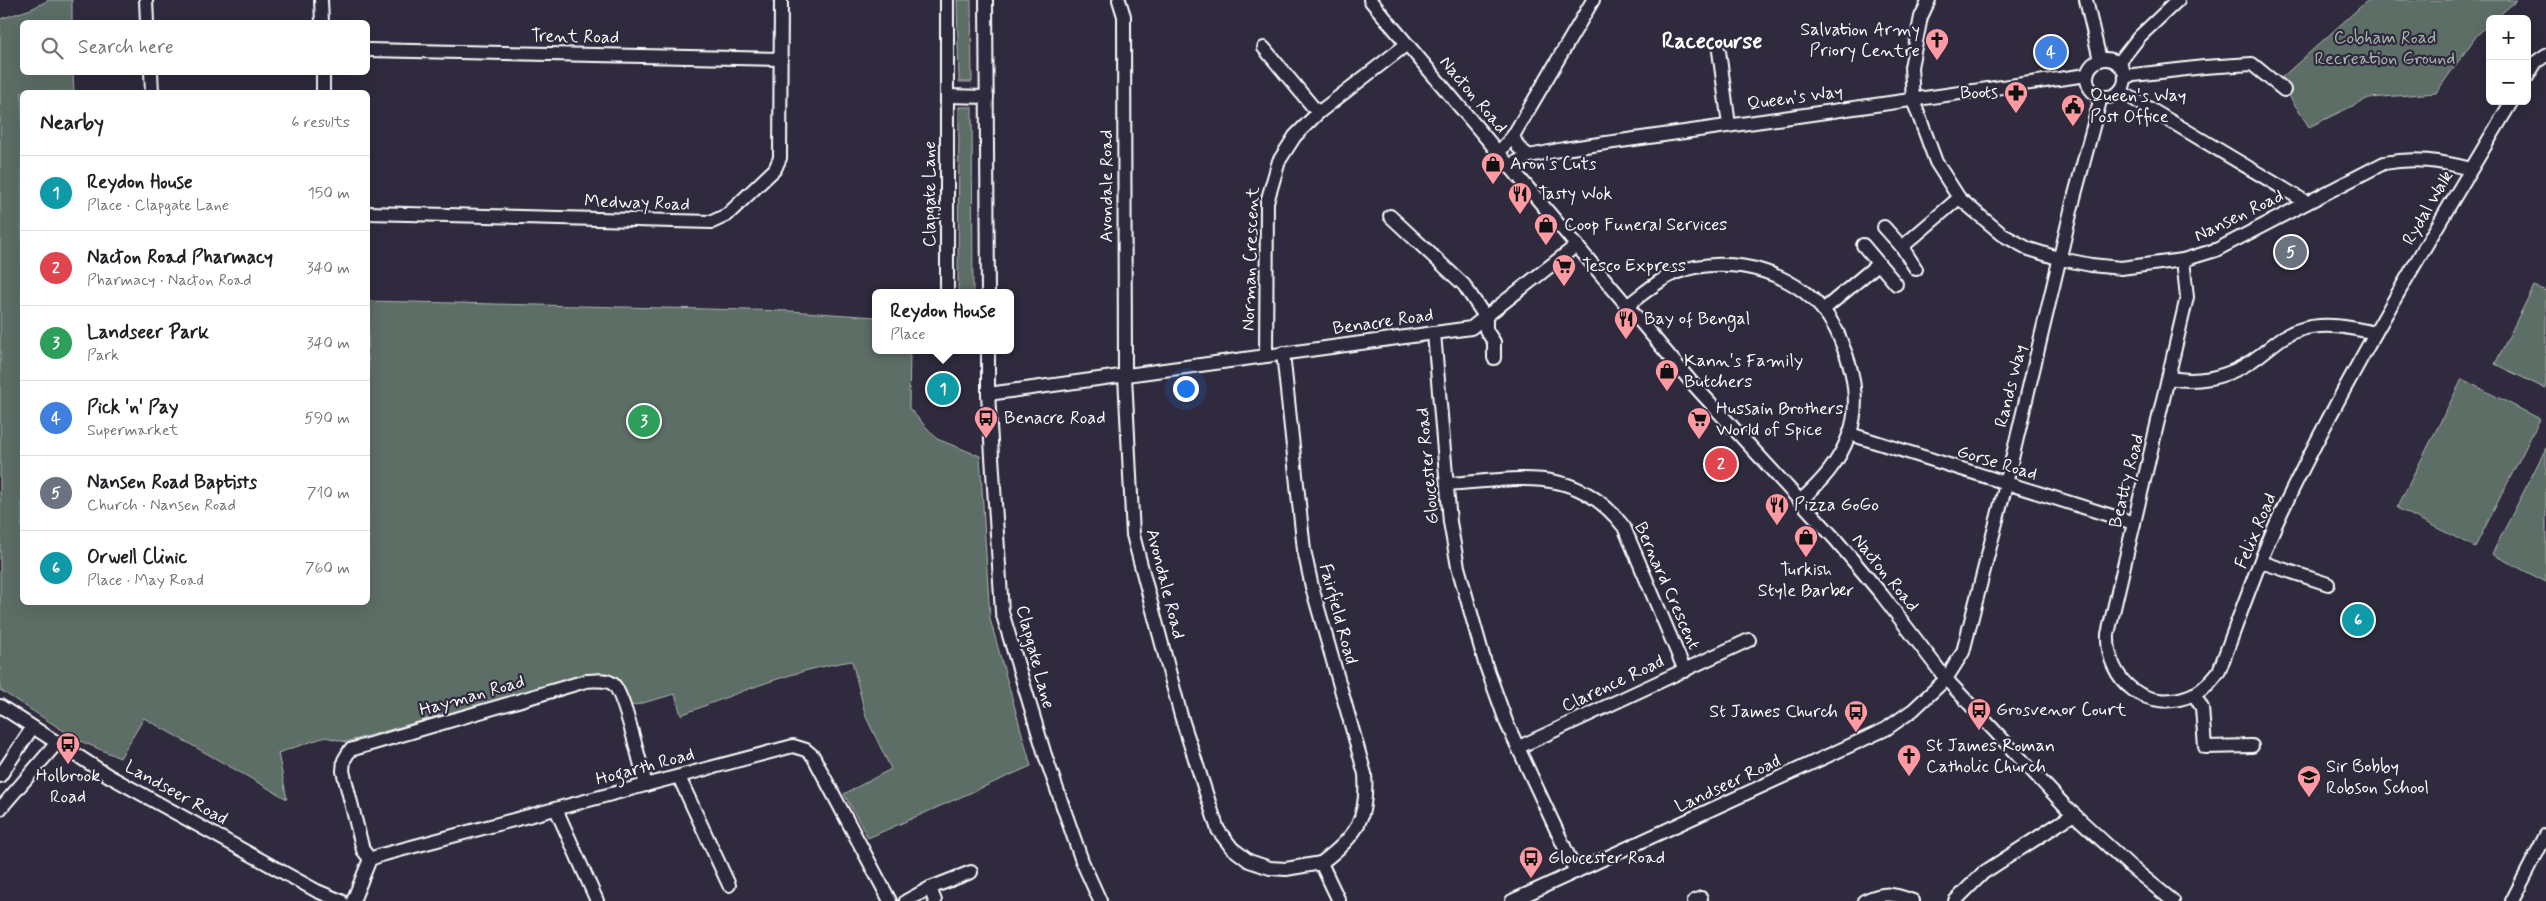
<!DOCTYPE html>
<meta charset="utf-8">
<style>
:root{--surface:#fff;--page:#f6f6f6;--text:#202124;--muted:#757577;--line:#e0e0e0;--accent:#0b8043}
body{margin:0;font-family:Mynerve,sans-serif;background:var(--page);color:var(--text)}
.controls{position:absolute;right:15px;top:15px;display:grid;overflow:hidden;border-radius:8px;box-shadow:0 5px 20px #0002}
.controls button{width:45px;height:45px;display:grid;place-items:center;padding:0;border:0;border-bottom:1px solid var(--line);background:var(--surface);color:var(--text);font:25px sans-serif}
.you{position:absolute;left:1185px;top:388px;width:18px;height:18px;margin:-12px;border:4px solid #fff;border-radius:50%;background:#1a73e8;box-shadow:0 0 0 8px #1a73e833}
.badge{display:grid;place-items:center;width:32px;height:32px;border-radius:50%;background:var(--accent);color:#fff;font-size:16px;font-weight:700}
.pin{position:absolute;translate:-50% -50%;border:2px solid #fff;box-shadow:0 1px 5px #0006}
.popup{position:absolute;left:872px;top:289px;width:142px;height:65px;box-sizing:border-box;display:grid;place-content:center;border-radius:8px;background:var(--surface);filter:drop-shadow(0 1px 4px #0005);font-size:16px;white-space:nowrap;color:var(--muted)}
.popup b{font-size:19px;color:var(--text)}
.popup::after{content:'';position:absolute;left:50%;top:100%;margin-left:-10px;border:10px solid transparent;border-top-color:var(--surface)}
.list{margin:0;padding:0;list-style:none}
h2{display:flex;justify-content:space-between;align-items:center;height:65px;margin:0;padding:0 20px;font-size:21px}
h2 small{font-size:16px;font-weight:400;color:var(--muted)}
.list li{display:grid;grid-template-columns:32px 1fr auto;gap:15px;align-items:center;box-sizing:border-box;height:75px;padding:0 20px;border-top:1px solid var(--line)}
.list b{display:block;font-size:19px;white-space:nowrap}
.list p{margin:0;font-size:16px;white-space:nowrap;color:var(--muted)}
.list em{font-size:16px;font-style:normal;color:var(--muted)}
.icon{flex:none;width:28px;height:28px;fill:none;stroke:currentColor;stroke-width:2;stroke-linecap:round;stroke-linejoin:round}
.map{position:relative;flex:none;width:2546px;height:901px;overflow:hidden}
.search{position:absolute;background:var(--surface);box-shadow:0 5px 20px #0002;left:20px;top:20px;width:350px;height:55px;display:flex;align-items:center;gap:12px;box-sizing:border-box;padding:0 18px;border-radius:8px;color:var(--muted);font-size:19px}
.panel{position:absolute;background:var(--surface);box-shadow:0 5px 20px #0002;left:20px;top:90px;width:350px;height:515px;border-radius:8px}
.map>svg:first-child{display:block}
.green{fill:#5d6e66;stroke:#aeb6b2}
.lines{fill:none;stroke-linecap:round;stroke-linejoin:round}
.minor-casing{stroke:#fff;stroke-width:16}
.minor{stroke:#2f2a3d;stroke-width:12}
.labels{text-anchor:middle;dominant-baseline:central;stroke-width:4.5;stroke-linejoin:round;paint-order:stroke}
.poi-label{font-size:18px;fill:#fff;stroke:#2f2a3d;text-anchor:start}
.street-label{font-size:18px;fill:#fff;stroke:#2f2a3d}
.park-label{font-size:18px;fill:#aeb6b2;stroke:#2f2a3d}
.district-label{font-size:22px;font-weight:bold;fill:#fff;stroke:#2f2a3d}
</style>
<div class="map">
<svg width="2546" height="901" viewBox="0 0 2546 901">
<rect width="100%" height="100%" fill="#2f2a3d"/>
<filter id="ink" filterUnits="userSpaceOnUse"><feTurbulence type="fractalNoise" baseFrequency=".02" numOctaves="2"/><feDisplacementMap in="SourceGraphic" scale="10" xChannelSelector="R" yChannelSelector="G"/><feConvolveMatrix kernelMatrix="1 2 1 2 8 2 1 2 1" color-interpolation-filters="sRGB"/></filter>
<g filter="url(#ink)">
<!-- green -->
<g class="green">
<path d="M49 0H72V22H22V72L73 73 74 92H22V602H368V301L790 311 875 317 876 350H910L909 408 937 439 980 456 990 619 1031 766 868 838 844 794 891 769 866 717 852 661C792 670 738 693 681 715L675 694 628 707C625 694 621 676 605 674 600 674 594 675 588 674L346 742 325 737 278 753 287 799 144 718 120 758 78 740 0 690V19L31 9Z"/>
<path d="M957 0H971L972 82H959Z"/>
<path d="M2368 0H2517L2495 19H2490V24L2477 35 2436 93 2369 98 2309 127 2279 80Z"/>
<path d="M959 107H972L973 293H958Z"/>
<path d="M2534 286 2546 291V389L2495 364Z"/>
<path d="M2462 379 2540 419 2475 547 2397 508Z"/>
<path d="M2546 448V582L2492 554Z"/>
</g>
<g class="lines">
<!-- minor casing -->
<g class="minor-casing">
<g id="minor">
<path d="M146 0 147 22"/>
<path d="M321 0 322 22"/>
<path d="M986 0 988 293"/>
<path d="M1119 0 1124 16 1125 376 1133 535 1181 716 1218 830 1232 848 1249 861 1270 868 1286 869 1321 863 1339 901"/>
<path d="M1370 0 1693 384 1836 540 1882 595 1946 679 2065 806 2131 867 2173 901"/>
<path d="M1929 0 1921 17 1911 67 1913 100 1936 162 1959 198 2003 235 2029 249 2061 259 2091 265 2121 268 2183 260 2216 250 2384 163C2415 157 2440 161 2471 169"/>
<path d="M2086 0 2100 60"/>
<path d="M1264 48 1318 113"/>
<path d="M368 50 781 59"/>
<path d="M1719 51 1729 125"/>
<circle cx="2106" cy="78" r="19"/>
<path d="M2118 64 2139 37 2178 0"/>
<path d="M151 72 152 92"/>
<path d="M323 72V92"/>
<path d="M2125 76 2204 67 2252 64 2284 90"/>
<path d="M2527 77 2536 62 2546 55"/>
<path d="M2120 91 2306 202"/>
<path d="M948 96 987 97"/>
<path d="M1513 136 1518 147 1529 156"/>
<path d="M1499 152 1513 136 1593 0"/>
<path d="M1510 165 1529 156 1564 149 2087 75"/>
<path d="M368 213 712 222 727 215 775 169 780 158 781 0"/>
<path d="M1390 216 1464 285 1486 318V330L1494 342V358"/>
<path d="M1884 227 1902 247"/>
<path d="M1863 245 1896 284"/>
<path d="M2183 260 2187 297 2108 634C2106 682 2148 715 2194 694 2204 690 2212 680 2219 671 2239 619 2257 564 2281 513 2349 371 2431 236 2512 101"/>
<path d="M1916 269 1902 247 1959 198"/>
<path d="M947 293V0"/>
<path d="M1628 305C1643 294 1658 280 1675 273 1730 252 1804 272 1834 326 1839 334 1842 345 1846 354 1855 378 1859 410 1849 435 1839 463 1821 482 1800 501"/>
<path d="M1823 310 1878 264"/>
<path d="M1434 333 1450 522 1458 567 1485 663 1507 724 1576 872"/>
<path d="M988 350V394L1002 612 1045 755 1082 861 1100 901"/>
<path d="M1283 353 1304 550 1312 587 1365 774C1368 819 1357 836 1321 863"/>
<path d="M1266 355 1267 202 1279 161 1295 136 1318 113 1407 44"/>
<path d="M2169 378C2203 384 2233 376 2260 355 2272 346 2284 334 2299 330 2324 322 2349 327 2375 333"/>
<path d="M988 394 1471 328 1577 245"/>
<path d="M1850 434 2134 523"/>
<path d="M1447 484C1518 480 1575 463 1624 527L1685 671"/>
<path d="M2261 562 2328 584"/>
<path d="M2194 694 2202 708 2205 747 2252 746"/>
<path d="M0 706 109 776 317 891 341 901"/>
<path d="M1519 747 1749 640"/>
<path d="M0 776 32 728"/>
<path d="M679 777 729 885"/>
<path d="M0 809 56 744"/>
<path d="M556 809 597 901"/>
<path d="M370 859 363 850 343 771 344 760 350 750 586 681C595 681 605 678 613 684 624 693 641 767 646 785"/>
<path d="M930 888 935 901"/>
<path d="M353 901 370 859 381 855 793 746 806 750 813 756 890 901"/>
<path d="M906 901 930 888 971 872"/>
<path d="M1512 901 1886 729 1913 710 1946 679 1963 652 2006 484 2074 198 2101 97"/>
<path d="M1694 901 1701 898"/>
<path d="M1864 901C1884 892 1893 893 1913 901"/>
<path d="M1955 901 1983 873 2074 814"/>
<path d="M2512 901 2546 835"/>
</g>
</g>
<!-- minor -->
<use href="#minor" class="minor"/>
</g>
</g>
<!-- icons -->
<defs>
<g id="church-pin" transform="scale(1.25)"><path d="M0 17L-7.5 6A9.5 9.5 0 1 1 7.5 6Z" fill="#ff9aa2" stroke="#2f2a3d"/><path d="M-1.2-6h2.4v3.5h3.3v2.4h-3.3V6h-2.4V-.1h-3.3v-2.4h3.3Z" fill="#111"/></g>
<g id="pharmacy-pin" transform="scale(1.25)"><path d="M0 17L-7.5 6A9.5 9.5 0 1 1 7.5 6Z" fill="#ff9aa2" stroke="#2f2a3d"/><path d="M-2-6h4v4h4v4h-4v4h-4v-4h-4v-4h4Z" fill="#111"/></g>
<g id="civic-pin" transform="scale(1.25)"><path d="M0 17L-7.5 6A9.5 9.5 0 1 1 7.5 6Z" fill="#ff9aa2" stroke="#2f2a3d"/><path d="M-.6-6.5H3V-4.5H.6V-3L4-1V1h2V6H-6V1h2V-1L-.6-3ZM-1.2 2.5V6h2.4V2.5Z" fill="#111"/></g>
<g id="shop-pin" transform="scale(1.25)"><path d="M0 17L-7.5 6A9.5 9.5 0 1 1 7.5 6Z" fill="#ff9aa2" stroke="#2f2a3d"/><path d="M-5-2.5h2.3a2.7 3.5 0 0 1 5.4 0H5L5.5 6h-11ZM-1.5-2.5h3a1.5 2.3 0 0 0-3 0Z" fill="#111"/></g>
<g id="restaurant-pin" transform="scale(1.25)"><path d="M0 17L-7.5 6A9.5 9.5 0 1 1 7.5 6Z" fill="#ff9aa2" stroke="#2f2a3d"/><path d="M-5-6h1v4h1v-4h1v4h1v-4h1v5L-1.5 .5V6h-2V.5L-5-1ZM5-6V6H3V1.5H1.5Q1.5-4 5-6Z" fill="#111"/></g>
<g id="supermarket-pin" transform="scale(1.25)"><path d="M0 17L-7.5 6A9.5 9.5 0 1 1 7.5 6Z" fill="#ff9aa2" stroke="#2f2a3d"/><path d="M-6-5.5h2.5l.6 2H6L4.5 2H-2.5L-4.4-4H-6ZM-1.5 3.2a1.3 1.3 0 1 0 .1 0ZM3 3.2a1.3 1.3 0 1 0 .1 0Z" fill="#111"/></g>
<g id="bus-pin" transform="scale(1.25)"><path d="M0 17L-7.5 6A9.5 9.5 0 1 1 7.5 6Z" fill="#ff9aa2" stroke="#2f2a3d"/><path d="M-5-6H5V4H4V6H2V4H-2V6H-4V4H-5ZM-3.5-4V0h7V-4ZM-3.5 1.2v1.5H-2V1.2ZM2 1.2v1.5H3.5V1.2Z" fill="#111"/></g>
<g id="school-pin" transform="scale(1.25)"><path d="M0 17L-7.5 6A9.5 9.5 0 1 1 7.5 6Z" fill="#ff9aa2" stroke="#2f2a3d"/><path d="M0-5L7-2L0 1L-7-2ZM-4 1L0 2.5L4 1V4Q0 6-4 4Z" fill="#111"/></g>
</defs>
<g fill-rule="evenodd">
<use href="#church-pin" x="1937" y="40"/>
<use href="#pharmacy-pin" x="2016" y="93"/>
<use href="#civic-pin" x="2073" y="106"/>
<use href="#shop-pin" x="1493" y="164"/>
<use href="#restaurant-pin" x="1520" y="194"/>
<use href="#shop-pin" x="1546" y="225"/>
<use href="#supermarket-pin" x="1564" y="266"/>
<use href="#restaurant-pin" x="1626" y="319"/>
<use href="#shop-pin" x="1667" y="371"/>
<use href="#bus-pin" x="986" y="418"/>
<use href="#supermarket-pin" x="1699" y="419"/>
<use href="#restaurant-pin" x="1777" y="505"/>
<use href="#shop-pin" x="1806" y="537"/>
<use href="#bus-pin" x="1979" y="710"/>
<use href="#bus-pin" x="1856" y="712"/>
<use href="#bus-pin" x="68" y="744"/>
<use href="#church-pin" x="1909" y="756"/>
<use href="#school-pin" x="2309" y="777"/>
<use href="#bus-pin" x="1531" y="858"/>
</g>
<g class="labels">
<!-- poi labels -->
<g class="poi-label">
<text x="1920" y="30" text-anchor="end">Salvation Army<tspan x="1920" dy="21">Priory Centre</tspan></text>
<text x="1998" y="93" text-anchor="end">Boots</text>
<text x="2090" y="96">Queen's Way<tspan x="2090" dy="21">Post Office</tspan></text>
<text x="1510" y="164">Aron's Cuts</text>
<text x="1538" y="194">Tasty Wok</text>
<text x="1564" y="225">Coop Funeral Services</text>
<text x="1582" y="266">Tesco Express</text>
<text x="1644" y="319">Bay of Bengal</text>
<text x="1684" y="361">Kann's Family<tspan x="1684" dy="21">Butchers</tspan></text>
<text x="1716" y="409">Hussain Brothers<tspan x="1716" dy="21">World of Spice</tspan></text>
<text x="1004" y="418">Benacre Road</text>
<text x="1794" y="505">Pizza GoGo</text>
<text x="1806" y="570" text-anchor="middle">Turkish<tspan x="1806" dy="21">Style Barber</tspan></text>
<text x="1996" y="710">Grosvenor Court</text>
<text x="1838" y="712" text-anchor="end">St James Church</text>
<text x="1926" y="746">St James Roman<tspan x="1926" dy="21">Catholic Church</tspan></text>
<text x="2326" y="767">Sir Bobby<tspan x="2326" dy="21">Robson School</tspan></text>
<text x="68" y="776" text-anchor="middle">Holbrook<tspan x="68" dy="21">Road</tspan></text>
<text x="1548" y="858">Gloucester Road</text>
</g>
<!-- street labels -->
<g class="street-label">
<text transform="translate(575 37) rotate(1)">Trent Road</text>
<text transform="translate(1473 95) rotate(50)">Nacton Road</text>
<text transform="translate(1795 98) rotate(-8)">Queen's Way</text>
<text transform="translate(1107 186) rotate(-90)">Avondale Road</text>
<text transform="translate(930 194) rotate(-90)">Clapgate Lane</text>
<text transform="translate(637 203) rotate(2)">Medway Road</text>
<text transform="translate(2428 208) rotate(-60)">Rydal Walk</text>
<text transform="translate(2239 216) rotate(-26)">Nansen Road</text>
<text transform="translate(1251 259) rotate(-88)">Norman Crescent</text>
<text transform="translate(1383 322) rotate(-8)">Benacre Road</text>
<text transform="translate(2011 386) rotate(-76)">Rands Way</text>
<text transform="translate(1997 463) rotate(17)">Gorse Road</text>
<text transform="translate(1428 466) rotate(-95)">Gloucester Road</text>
<text transform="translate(2127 481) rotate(-76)">Beatty Road</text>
<text transform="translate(2256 531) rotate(-67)">Felix Road</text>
<text transform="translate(1885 573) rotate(51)">Nacton Road</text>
<text transform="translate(1165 584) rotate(76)">Avondale Road</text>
<text transform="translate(1667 586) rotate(66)">Bernard Crescent</text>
<text transform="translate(1338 614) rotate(75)">Fairfield Road</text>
<text transform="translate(1035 657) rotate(75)">Clapgate Lane</text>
<text transform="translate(1613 684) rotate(-25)">Clarence Road</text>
<text transform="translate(472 696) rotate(-16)">Hayman Road</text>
<text transform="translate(645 767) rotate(-15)">Hogarth Road</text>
<text transform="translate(1728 784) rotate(-25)">Landseer Road</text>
<text transform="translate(176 793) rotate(29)">Landseer Road</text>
</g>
<!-- park labels -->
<g class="park-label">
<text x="2385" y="38">Cobham Road<tspan x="2385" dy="21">Recreation Ground</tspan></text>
</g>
<!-- district labels -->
<g class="district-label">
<text x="1712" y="42">Racecourse</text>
</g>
</g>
</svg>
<div class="controls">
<button>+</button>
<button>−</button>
</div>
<div class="you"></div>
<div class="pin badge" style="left:943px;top:389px;background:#0f9aa8">1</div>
<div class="popup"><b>Reydon House</b>Place</div>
<div class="pin badge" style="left:1721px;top:464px;background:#e0444e">2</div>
<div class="pin badge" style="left:644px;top:421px;background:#2e9e5b">3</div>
<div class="pin badge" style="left:2051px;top:52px;background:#3f7fe0">4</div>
<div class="pin badge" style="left:2291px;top:252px;background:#6b7280">5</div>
<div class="pin badge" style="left:2358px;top:620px;background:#0f9aa8">6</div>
<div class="search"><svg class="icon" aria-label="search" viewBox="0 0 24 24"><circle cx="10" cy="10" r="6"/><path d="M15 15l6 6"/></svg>Search here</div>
<section class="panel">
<h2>Nearby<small>6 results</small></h2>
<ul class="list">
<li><span class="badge" style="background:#0f9aa8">1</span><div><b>Reydon House</b><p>Place · Clapgate Lane</p></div><em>150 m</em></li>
<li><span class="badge" style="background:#e0444e">2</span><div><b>Nacton Road Pharmacy</b><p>Pharmacy · Nacton Road</p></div><em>340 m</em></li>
<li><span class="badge" style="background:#2e9e5b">3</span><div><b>Landseer Park</b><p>Park</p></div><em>340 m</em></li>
<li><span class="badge" style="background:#3f7fe0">4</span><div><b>Pick 'n' Pay</b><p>Supermarket</p></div><em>590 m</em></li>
<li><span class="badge" style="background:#6b7280">5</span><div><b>Nansen Road Baptists</b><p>Church · Nansen Road</p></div><em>710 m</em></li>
<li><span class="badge" style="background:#0f9aa8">6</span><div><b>Orwell Clinic</b><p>Place · May Road</p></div><em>760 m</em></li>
</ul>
</section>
</div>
